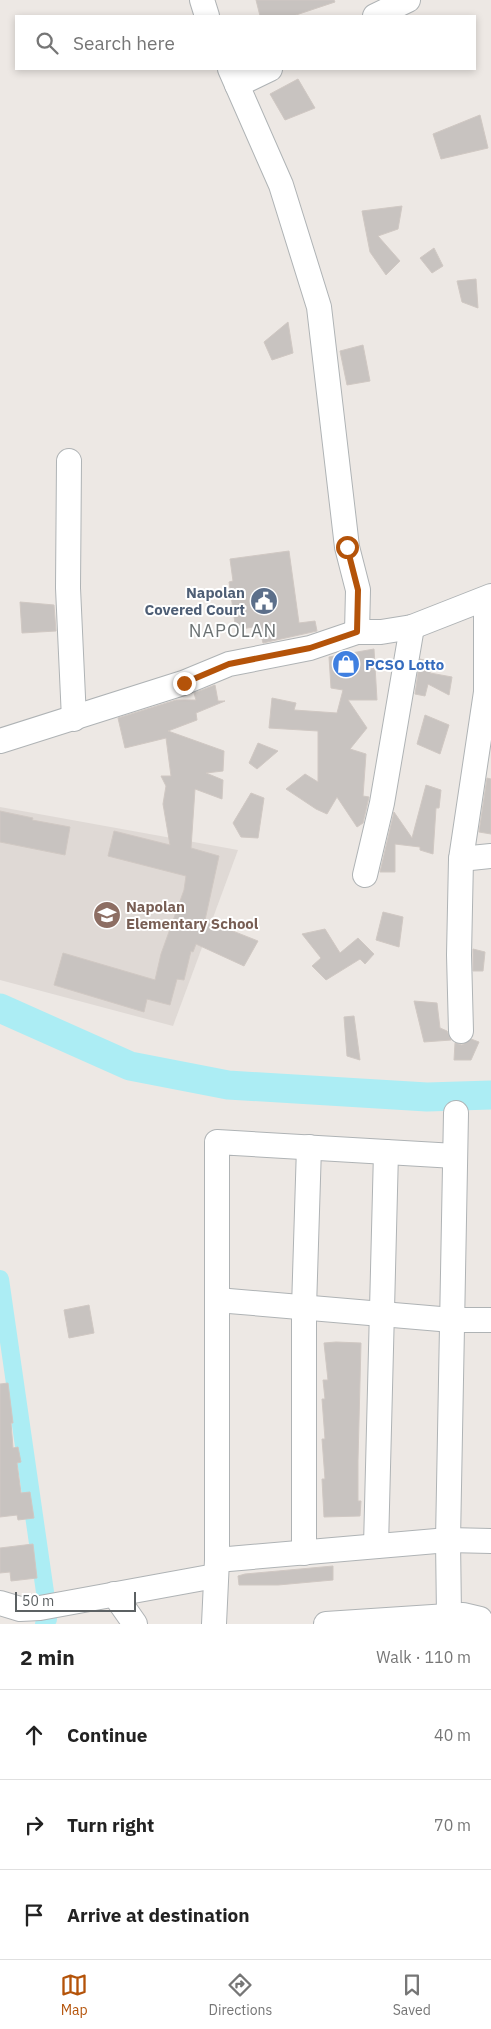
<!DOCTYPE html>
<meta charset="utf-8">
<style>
:root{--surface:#fff;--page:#f6f6f6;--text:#222;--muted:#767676;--line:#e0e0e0;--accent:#b45309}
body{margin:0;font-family:"IBM Plex Sans",sans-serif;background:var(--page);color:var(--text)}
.scale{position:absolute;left:15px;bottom:12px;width:121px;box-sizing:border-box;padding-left:5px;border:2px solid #5c6163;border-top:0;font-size:14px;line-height:18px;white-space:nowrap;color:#5c6163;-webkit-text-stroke:4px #fff;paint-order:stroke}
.stop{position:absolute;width:15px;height:15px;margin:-11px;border:4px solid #b45309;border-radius:50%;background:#fff}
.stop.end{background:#b45309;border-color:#fff;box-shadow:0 1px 5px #0008}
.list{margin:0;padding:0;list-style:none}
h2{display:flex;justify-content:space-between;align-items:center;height:65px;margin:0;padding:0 20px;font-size:21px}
h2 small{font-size:16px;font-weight:400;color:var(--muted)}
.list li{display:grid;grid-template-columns:32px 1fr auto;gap:15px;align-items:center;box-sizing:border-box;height:90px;padding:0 20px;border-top:1px solid var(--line)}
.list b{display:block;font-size:19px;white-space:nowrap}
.list em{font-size:16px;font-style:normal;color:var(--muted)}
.icon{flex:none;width:28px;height:28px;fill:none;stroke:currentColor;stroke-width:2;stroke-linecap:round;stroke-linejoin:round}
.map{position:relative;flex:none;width:491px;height:1624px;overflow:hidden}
.search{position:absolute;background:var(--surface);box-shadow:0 2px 8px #0003;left:15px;right:15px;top:15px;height:55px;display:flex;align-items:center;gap:12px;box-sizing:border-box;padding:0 18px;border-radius:0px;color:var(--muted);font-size:19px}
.sheet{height:335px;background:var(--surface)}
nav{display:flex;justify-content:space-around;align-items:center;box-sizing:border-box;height:70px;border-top:1px solid var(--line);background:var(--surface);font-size:14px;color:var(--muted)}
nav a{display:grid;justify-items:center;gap:2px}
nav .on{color:var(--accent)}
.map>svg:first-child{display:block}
.education{fill:#dfd9d5}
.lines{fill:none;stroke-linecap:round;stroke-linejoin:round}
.canal{stroke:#acedf4;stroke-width:18}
.river{stroke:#acedf4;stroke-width:29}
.building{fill:#c8c3c0;stroke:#d0c8c3}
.minor-casing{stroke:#afb3b5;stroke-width:26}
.minor{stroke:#fff;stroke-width:24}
.route{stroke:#b45309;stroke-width:6}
.labels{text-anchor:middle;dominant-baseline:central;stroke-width:4;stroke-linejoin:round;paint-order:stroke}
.service-label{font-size:15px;font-weight:bold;fill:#4e5e75;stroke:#fff;text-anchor:end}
.shop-label{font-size:15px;font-weight:bold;fill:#366cbe;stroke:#fff;text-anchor:start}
.education-label{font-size:15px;font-weight:bold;fill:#785e54;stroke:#fff;text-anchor:start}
.quarter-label{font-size:18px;letter-spacing:1px;fill:#6d7374;stroke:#fff}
</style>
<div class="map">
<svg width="491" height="1624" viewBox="0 0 491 1624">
<rect width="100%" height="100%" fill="#ede8e4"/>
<!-- education -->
<path class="education" d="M0 807 238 850 173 1026 0 980Z"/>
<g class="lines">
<!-- canal -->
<g class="canal">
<path d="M0 1279 45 1592"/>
<path d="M44 1624 48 1619"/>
</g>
<!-- river -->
<path class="river" d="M0 1008 130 1066 228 1085 427 1097 491 1095"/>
</g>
<!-- building -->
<g class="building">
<path d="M256 0H334L335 2 293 16H260Z"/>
<path d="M298 79 315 108 285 120 270 94Z"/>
<path d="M480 115 488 148 441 159 433 134Z"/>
<path d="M402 206 398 229 378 236 400 261 386 275 370 252 362 211Z"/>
<path d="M434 248 443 266 432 273 420 258Z"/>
<path d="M476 279 478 308 462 302 457 281Z"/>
<path d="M288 322 293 353 272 360 264 342Z"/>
<path d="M363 345 370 381 347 385 340 351Z"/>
<path d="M289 551 299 623 315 621 317 631 263 643 259 626 236 630 229 582 233 581 230 559Z"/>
<path d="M20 602 54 605 56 631 22 633Z"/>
<path d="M374 649 377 700H348L367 728 350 749 366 754 363 796 369 797 363 823 357 827 337 797 327 814 316 809 286 789 305 774 318 782V731L269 728 272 698 296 703 294 710 337 713 343 690 331 688 329 657Z"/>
<path d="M420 659 432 662 430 673 452 677 449 695 428 684 425 696 415 694Z"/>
<path d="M215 685 218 701H225L196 713 197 720 168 731 224 751 223 771 206 773 223 780 222 799 195 789 191 848 219 856 205 920 258 941 244 966 196 944 193 952 191 951 184 980 177 979 170 1005 147 999 144 1012 54 985 63 953 155 980 161 954 184 890 186 876 108 856 114 831 170 845 163 804 166 786 161 776H171L166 738 125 748 118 718 176 700H196L194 693Z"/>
<path d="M425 715 449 725 440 754 417 744Z"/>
<path d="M258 743 278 751 257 769 249 763Z"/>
<path d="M487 778 491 779V834L479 832Z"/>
<path d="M426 785 441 790 439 808H436L433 854 420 850V847L395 844V872H380L394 812 412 838Z"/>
<path d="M251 793 264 798 258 838 241 837 233 823Z"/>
<path d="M0 811 33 818 32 820 70 827 65 855 0 842Z"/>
<path d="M383 912 403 917 399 947 376 940Z"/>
<path d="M325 929 340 953 358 938 374 954 365 964 360 959 326 980 312 966 321 958 302 934Z"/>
<path d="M473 949 485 952 483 971H473Z"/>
<path d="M414 1001 437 1003 440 1028 447 1031 451 1040 424 1042Z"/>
<path d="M354 1016 360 1060 347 1056 344 1017Z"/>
<path d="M471 1039 479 1042 471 1060H454L455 1043 462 1045Z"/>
<path d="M89 1305 94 1333 69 1338 64 1310Z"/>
<path d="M336 1342 361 1343 358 1460V1501H361L360 1516 324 1517 322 1479H325L322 1439H325L322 1399H325L323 1380H328L324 1343Z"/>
<path d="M8 1383 13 1423H11L13 1448 18 1447 21 1462 17 1463 21 1493 30 1492 34 1518 18 1520 17 1515 0 1517V1384Z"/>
<path d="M33 1544 37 1578 11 1581 10 1572 0 1573V1548Z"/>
<path d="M333 1566V1580L278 1585H239L238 1576 245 1574Z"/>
</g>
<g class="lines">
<!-- minor casing -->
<g class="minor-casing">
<g id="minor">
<path d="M202 0 207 16"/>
<path d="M375 16 408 0"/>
<path d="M230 69 281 185 319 307 347 547 358 590 357 632"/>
<path d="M237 85 270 69"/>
<path d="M69 461 68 588 74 719"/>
<path d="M0 741 183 683 229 664 310 648 357 632H381L412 627 491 596"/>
<path d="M461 859 491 856"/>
<path d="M365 875 382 803 412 627"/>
<path d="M461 1031 459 955 461 859 486 692V599"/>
<path d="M217 1300 452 1320H491"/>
<path d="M376 1546 386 1152"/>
<path d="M304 1553V1308L309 1147"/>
<path d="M217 1560 448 1540 491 1541"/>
<path d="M114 1594 135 1624"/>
<path d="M0 1603 20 1609 40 1608 215 1576"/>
<path d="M449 1616 448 1540 456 1113"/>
<path d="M214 1624 217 1560V1142L455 1156"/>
<path d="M326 1624 463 1615 480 1619 482 1624"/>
</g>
</g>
<!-- minor -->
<use href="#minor" class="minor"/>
</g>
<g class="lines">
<!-- route -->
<path class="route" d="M184 683 229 664 310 648 357 632 358 590 347 547"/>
</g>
<!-- icons -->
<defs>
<g id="civic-disc" transform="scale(1.4375)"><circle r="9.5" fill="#5c6f8a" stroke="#fff"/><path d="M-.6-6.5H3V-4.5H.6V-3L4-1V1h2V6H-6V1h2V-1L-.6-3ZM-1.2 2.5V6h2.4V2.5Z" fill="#fff"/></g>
<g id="shop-disc" transform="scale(1.4375)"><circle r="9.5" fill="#3f7fe0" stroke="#fff"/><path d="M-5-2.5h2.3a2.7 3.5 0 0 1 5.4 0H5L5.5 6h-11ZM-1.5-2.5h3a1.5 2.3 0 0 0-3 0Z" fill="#fff"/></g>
<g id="school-disc" transform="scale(1.4375)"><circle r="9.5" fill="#8d6e63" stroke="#fff"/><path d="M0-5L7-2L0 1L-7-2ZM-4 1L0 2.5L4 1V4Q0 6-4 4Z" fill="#fff"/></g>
</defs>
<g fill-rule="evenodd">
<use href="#civic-disc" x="264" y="601"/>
<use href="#shop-disc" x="346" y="664"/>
<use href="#school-disc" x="107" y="915"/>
</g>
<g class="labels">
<!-- service labels -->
<g class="service-label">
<text x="245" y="592">Napolan<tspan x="245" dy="17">Covered Court</tspan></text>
</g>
<!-- shop labels -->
<g class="shop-label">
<text x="365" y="664">PCSO Lotto</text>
</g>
<!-- education labels -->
<g class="education-label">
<text x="126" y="906">Napolan<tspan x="126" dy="17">Elementary School</tspan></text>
</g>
<!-- quarter labels -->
<g class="quarter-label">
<text x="233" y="630">NAPOLAN</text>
</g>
</g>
</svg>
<div class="scale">50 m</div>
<div class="stop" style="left:347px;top:547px"></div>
<div class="stop end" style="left:184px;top:683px"></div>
<div class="search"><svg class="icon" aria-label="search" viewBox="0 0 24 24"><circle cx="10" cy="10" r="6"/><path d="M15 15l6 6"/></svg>Search here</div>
</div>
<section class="sheet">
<h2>2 min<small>Walk · 110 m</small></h2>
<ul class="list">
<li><svg class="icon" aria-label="ahead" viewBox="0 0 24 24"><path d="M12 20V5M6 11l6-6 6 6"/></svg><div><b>Continue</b></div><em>40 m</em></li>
<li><svg class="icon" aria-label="right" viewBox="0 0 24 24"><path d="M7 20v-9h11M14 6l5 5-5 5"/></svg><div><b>Turn right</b></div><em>70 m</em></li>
<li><svg class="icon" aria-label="arrive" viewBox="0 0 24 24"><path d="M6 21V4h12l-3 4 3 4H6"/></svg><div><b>Arrive at destination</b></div></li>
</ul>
</section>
<nav>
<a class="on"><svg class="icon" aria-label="map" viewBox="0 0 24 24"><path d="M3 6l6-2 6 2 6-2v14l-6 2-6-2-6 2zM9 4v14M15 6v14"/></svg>Map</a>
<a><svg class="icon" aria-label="directions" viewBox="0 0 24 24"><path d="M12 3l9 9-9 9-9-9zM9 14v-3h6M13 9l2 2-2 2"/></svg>Directions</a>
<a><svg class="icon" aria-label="saved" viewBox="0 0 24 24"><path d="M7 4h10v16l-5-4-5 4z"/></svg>Saved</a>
</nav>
